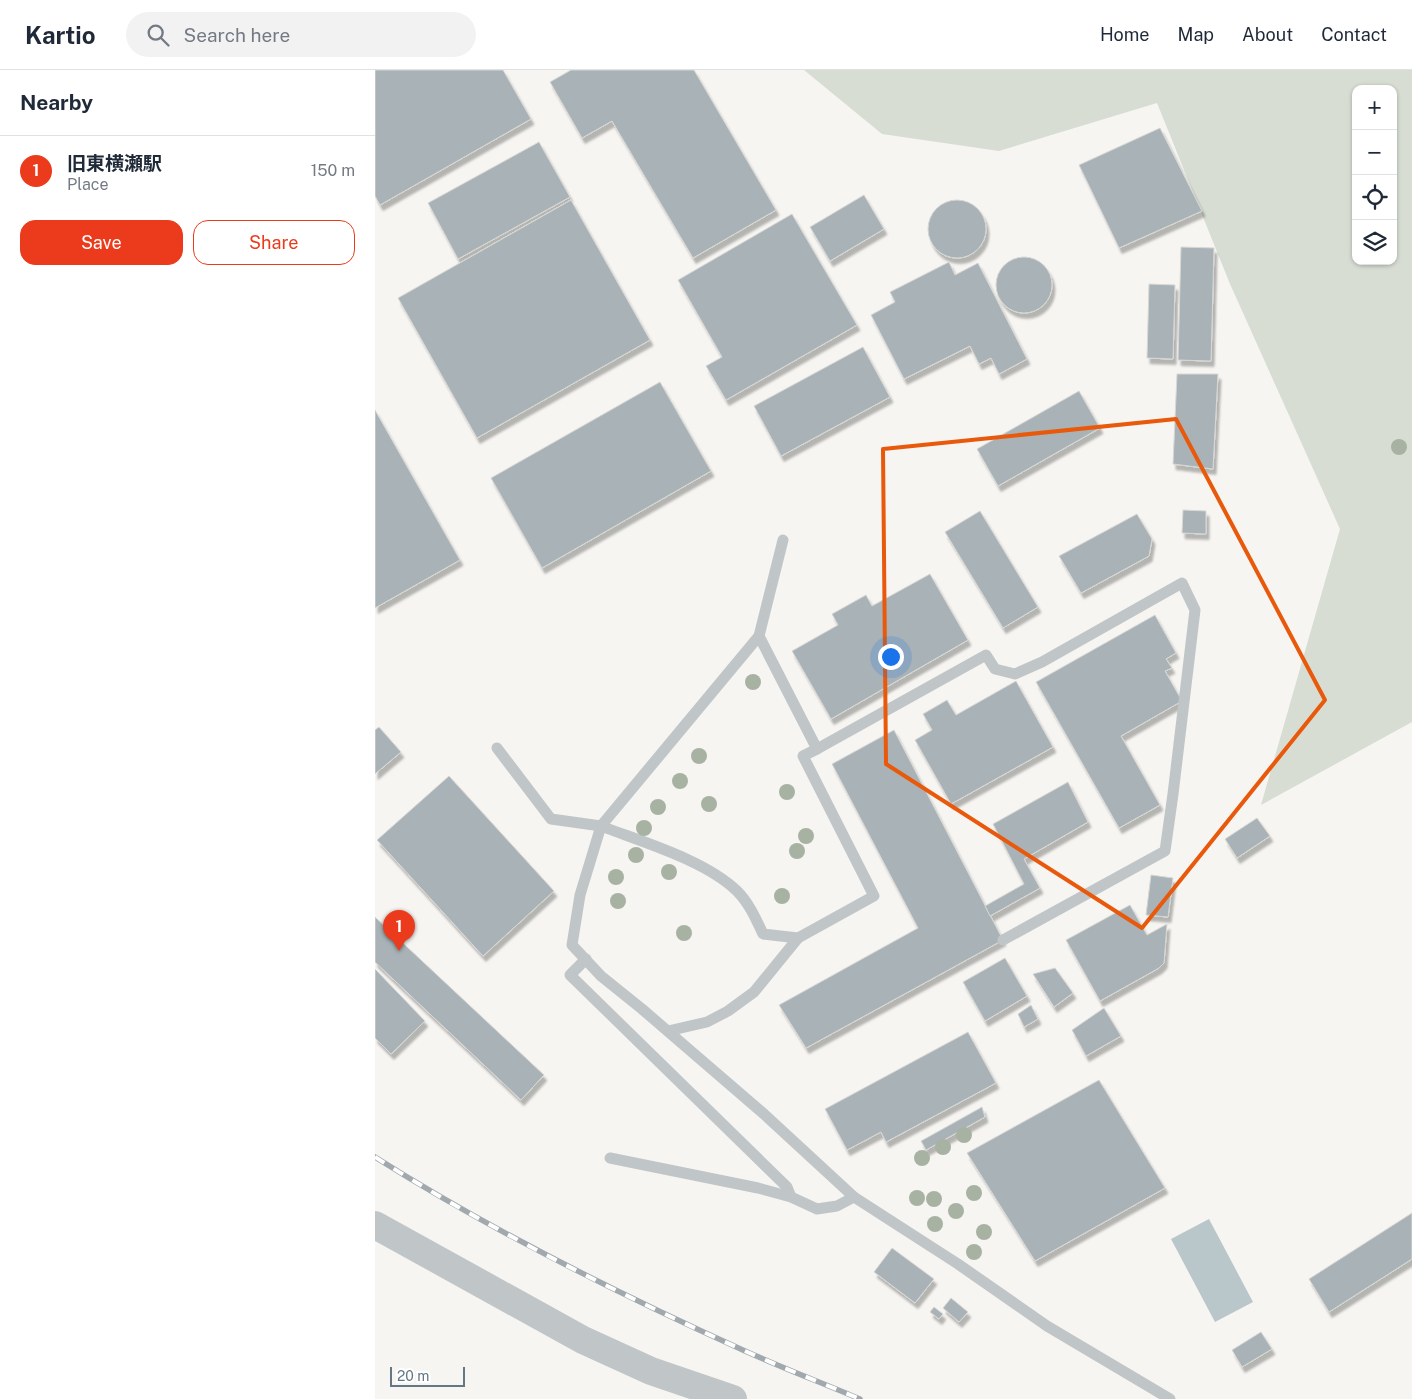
<!DOCTYPE html>
<meta charset="utf-8">
<style>
:root{--surface:#fff;--page:#f2f2f3;--text:#1f2937;--muted:#747a83;--line:#e0e1e3;--accent:#eb3b1c}
body{margin:0;font-family:"Public Sans","Noto Sans JP",sans-serif;background:var(--page);color:var(--text)}
.controls{position:absolute;right:15px;top:15px;display:grid;overflow:hidden;border-radius:10px;box-shadow:0 1px 4px #0004}
.controls button{width:45px;height:45px;display:grid;place-items:center;padding:0;border:0;border-bottom:1px solid var(--line);background:var(--surface);color:var(--text);font:25px sans-serif}
.scale{position:absolute;left:15px;bottom:12px;width:75px;box-sizing:border-box;padding-left:5px;border:2px solid #637884;border-top:0;font-size:14px;line-height:18px;white-space:nowrap;color:#637884;-webkit-text-stroke:4px #fff;paint-order:stroke}
.you{position:absolute;left:515px;top:586px;width:18px;height:18px;margin:-12px;border:4px solid #fff;border-radius:50%;background:#1a73e8;box-shadow:0 0 0 8px #1a73e833}
.badge{display:grid;place-items:center;width:32px;height:32px;border-radius:50%;background:var(--accent);color:#fff;font-size:16px;font-weight:700}
.pin{position:absolute;translate:-50% -41px;filter:drop-shadow(0 1px 2px #0008)}
.pin::after{content:'';position:absolute;top:26px;width:18px;height:15px;background:inherit;clip-path:polygon(0 0,100% 0,50% 100%)}
.list{margin:0;padding:0;list-style:none}
h2{display:flex;justify-content:space-between;align-items:center;height:65px;margin:0;padding:0 20px;font-size:21px}
h2 small{font-size:16px;font-weight:400;color:var(--muted)}
.list li{display:grid;grid-template-columns:32px 1fr auto;gap:15px;align-items:center;box-sizing:border-box;height:70px;padding:0 20px;border-top:1px solid var(--line)}
.list b{display:block;font-size:19px;white-space:nowrap}
.list p{margin:0;font-size:16px;white-space:nowrap;color:var(--muted)}
.list em{font-size:16px;font-style:normal;color:var(--muted)}
.actions{display:flex;gap:10px;padding:15px 20px}
.actions a{flex:1;padding:11px 0;border:1px solid var(--accent);border-radius:15px;text-align:center;font-size:18px;color:var(--accent)}
.actions .main{background:var(--accent);color:#fff}
.icon{flex:none;width:28px;height:28px;fill:none;stroke:currentColor;stroke-width:2;stroke-linecap:round;stroke-linejoin:round}
.map{position:relative;flex:none;width:1037px;height:1329px;overflow:hidden}
header{display:flex;align-items:center;gap:30px;box-sizing:border-box;height:70px;padding:0 25px;background:var(--surface);border-bottom:1px solid var(--line)}
header strong{font-size:24px}
nav{display:flex;gap:28px;margin-inline-start:auto;font-size:18px}
.search{width:350px;height:45px;background:var(--page);display:flex;align-items:center;gap:12px;box-sizing:border-box;padding:0 18px;border-radius:28px;color:var(--muted);font-size:19px}
main{display:flex}
aside{flex:1;background:var(--surface)}
.map>svg:first-child{display:block}
.green{fill:#d7ddd2;fill-rule:evenodd}
.water{fill:#b9c7ca}
.building{fill:#a9b3b7;stroke:#d7d7d4;filter:url(#shadow)}
.lines{fill:none;stroke-linecap:round;stroke-linejoin:round}
.service{stroke:#c0c6c8;stroke-width:11}
.tertiary{stroke:#c0c6c8;stroke-width:28}
.rail-casing{stroke:#a1a9ae;stroke-width:5.5}
.rail{stroke:#fff;stroke-width:4;stroke-dasharray:11;stroke-linecap:butt}
.tree{fill:#a8b2a3}
.marked{fill:none;stroke:#e8590c;stroke-width:4;stroke-linejoin:round}
</style>
<header>
<strong>Kartio</strong>
<div class="search"><svg class="icon" aria-label="search" viewBox="0 0 24 24"><circle cx="10" cy="10" r="6"/><path d="M15 15l6 6"/></svg>Search here</div>
<nav><a>Home</a><a>Map</a><a>About</a><a>Contact</a></nav>
</header>
<main>
<aside>
<h2>Nearby<small></small></h2>
<ul class="list">
<li><span class="badge">1</span><div><b>旧東横瀬駅</b><p>Place</p></div><em>150 m</em></li>
</ul>
<div class="actions"><a class="main">Save</a><a>Share</a></div>
</aside>
<div class="map">
<svg width="1037" height="1329" viewBox="0 0 1037 1329">
<defs>
<filter id="shadow"><feDropShadow dx="3" dy="5.5" stdDeviation="1" flood-color="#0004"/></filter>
</defs>
<rect width="100%" height="100%" fill="#f6f5f2"/>
<!-- green -->
<path class="green" d="M429 0H1037V652L886 735 965 459 855 214 782 33 624 81 507 64ZM981 19H1018V191H981Z"/>
<!-- water -->
<path class="water" d="M834 1149 878 1232 840 1252 796 1169Z"/>
<!-- building -->
<g class="building">
<path d="M0 0H128L156 49 5 135 0 126Z"/>
<path d="M196 0H319L401 140 318 188 237 51 207 68 175 12Z"/>
<path d="M785 58 827 141 744 178 704 95Z"/>
<path d="M164 72 195 127 83 189 53 133Z"/>
<path d="M489 125 509 159 455 191 435 157Z"/>
<circle cx="582" cy="159" r="29"/>
<path d="M196 130 275 270 102 368 23 228Z"/>
<path d="M417 144 482 255 351 330 331 296 347 287 303 210Z"/>
<path d="M806 177 839 178 836 291 803 290Z"/>
<circle cx="649" cy="215" r="28"/>
<path d="M574 192 580 205 603 193 652 289 624 304 616 288 604 294 595 276 529 309 496 245 520 232 515 222Z"/>
<path d="M774 214 800 215 798 289 772 288Z"/>
<path d="M488 277 515 327 406 386 379 336Z"/>
<path d="M802 304H843L838 399 798 394Z"/>
<path d="M285 312 336 401 167 498 116 408Z"/>
<path d="M704 321 725 358 623 416 602 379Z"/>
<path d="M0 340 85 490 0 538Z"/>
<path d="M808 440 831 441V464L807 463Z"/>
<path d="M605 441 663 537 628 558 570 462Z"/>
<path d="M762 444 777 469 774 486 706 523 684 486Z"/>
<path d="M555 504 593 570 456 649 417 581 463 555 457 544 491 525 497 536Z"/>
<path d="M780 545 801 583 791 589 797 598 790 601 807 631 746 666 785 735 744 758 661 612Z"/>
<path d="M641 611 678 677 576 734 540 670 557 660 548 644 572 630 581 645Z"/>
<path d="M4 657 26 682 0 704V660Z"/>
<path d="M519 660 628 870 431 978 404 935 543 858 457 694Z"/>
<path d="M74 706 179 821 108 886 2 770Z"/>
<path d="M693 712 713 752 649 789 665 818 615 846 610 836 649 814 618 754Z"/>
<path d="M882 748 895 766 862 788 850 769Z"/>
<path d="M776 805 798 808 793 847 771 845Z"/>
<path d="M755 835 772 865 792 854 789 893 784 898 725 931 691 870Z"/>
<path d="M0 847 169 1005 146 1030 0 892Z"/>
<path d="M630 888 652 926 610 951 588 912Z"/>
<path d="M680 898 698 923 679 937 658 904Z"/>
<path d="M0 899 50 951 16 984 0 968Z"/>
<path d="M656 935 663 949 649 957 643 944Z"/>
<path d="M729 938 746 966 711 986 697 960Z"/>
<path d="M593 962 621 1013 511 1072 506 1062 472 1080 450 1039Z"/>
<path d="M724 1010 790 1118 660 1191 592 1083Z"/>
<path d="M607 1037 610 1047 551 1080 546 1071Z"/>
<path d="M1037 1143V1189L954 1242 934 1209Z"/>
<path d="M517 1178 559 1209 540 1233 499 1202Z"/>
<path d="M576 1228 593 1242 584 1252 568 1238Z"/>
<path d="M559 1237 568 1244 564 1249 555 1242Z"/>
<path d="M886 1262 897 1279 867 1297 857 1280Z"/>
</g>
<g class="lines">
<!-- service -->
<g class="service">
<path d="M384 566 442 679 428 686 499 826 423 868"/>
<path d="M122 678 176 749 226 756 384 566 408 470"/>
<path d="M442 679 611 585 620 599 640 604 667 592 807 513 820 540 798 724 790 781 628 870"/>
<path d="M211 889 195 905 412 1117 416 1127"/>
<path d="M293 961 332 952 353 941 379 922 423 868 388 864C381 849 374 833 362 821 330 790 267 772 226 756L205 825 197 875 226 906 267 939 389 1044 479 1127 583 1194 672 1256 795 1329"/>
<path d="M235 1088 383 1118 416 1127 442 1139 462 1136 479 1127"/>
</g>
<!-- tertiary -->
<path class="tertiary" d="M0 1155 208 1270 276 1301 358 1329"/>
<!-- rail casing -->
<g class="rail-casing">
<path id="rail" d="M0 1087C117 1161 244 1224 370 1281 408 1298 447 1313 485 1329"/>
</g>
<!-- rail -->
<use href="#rail" class="rail"/>
</g>
<!-- trees -->
<g class="tree">
<circle cx="1024" cy="377" r="8"/>
<circle cx="378" cy="612" r="8"/>
<circle cx="324" cy="686" r="8"/>
<circle cx="305" cy="711" r="8"/>
<circle cx="412" cy="722" r="8"/>
<circle cx="334" cy="734" r="8"/>
<circle cx="283" cy="737" r="8"/>
<circle cx="269" cy="758" r="8"/>
<circle cx="431" cy="766" r="8"/>
<circle cx="422" cy="781" r="8"/>
<circle cx="261" cy="785" r="8"/>
<circle cx="294" cy="802" r="8"/>
<circle cx="241" cy="807" r="8"/>
<circle cx="407" cy="826" r="8"/>
<circle cx="243" cy="831" r="8"/>
<circle cx="309" cy="863" r="8"/>
<circle cx="589" cy="1065" r="8"/>
<circle cx="568" cy="1077" r="8"/>
<circle cx="547" cy="1088" r="8"/>
<circle cx="599" cy="1123" r="8"/>
<circle cx="542" cy="1128" r="8"/>
<circle cx="559" cy="1129" r="8"/>
<circle cx="581" cy="1141" r="8"/>
<circle cx="560" cy="1154" r="8"/>
<circle cx="609" cy="1162" r="8"/>
<circle cx="599" cy="1182" r="8"/>
</g>
<!-- marked area -->
<path class="marked" d="M801 349 950 630 767 858 511 694 508 379Z"/>
</svg>
<div class="controls">
<button>+</button>
<button>−</button>
<button><svg class="icon" aria-label="locate" viewBox="0 0 24 24"><circle cx="12" cy="12" r="6"/><path d="M12 2v4M12 18v4M2 12h4M18 12h4"/></svg></button>
<button><svg class="icon" aria-label="layers" viewBox="0 0 24 24"><path d="M12 4l9 5-9 5-9-5zM3 14l9 5 9-5"/></svg></button>
</div>
<div class="scale">20 m</div>
<div class="you"></div>
<div class="pin badge" style="left:24px;top:881px">1</div>
</div>
</main>
